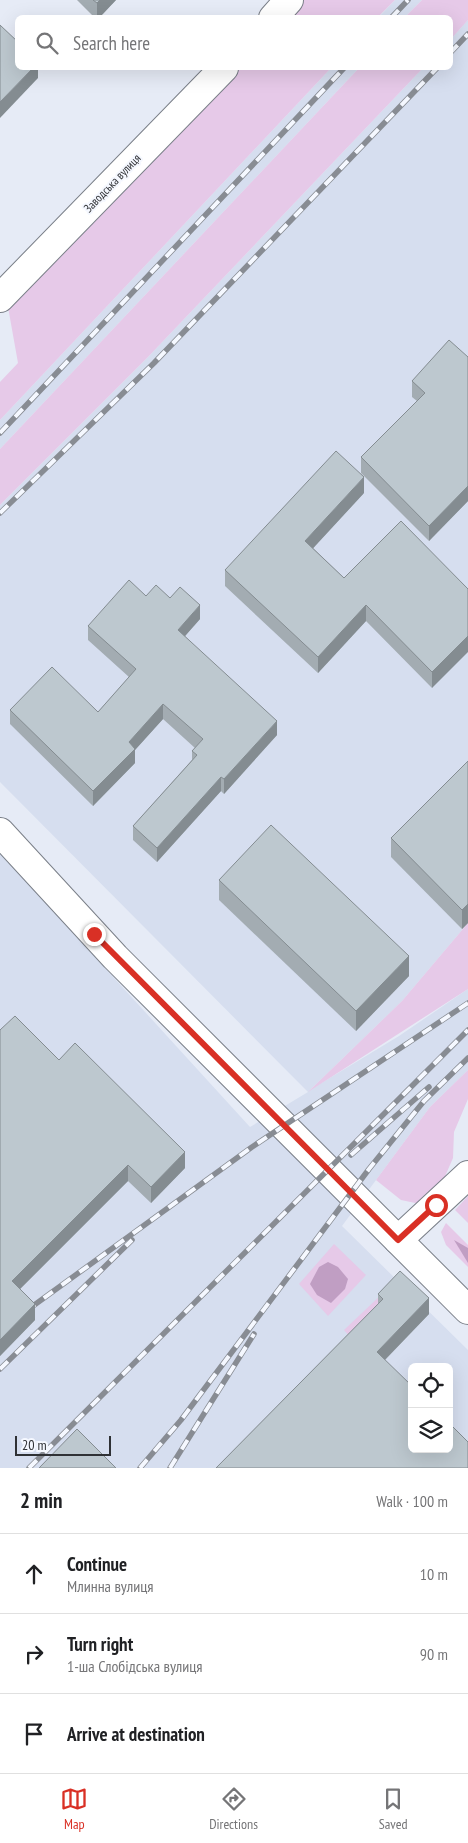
<!DOCTYPE html>
<meta charset="utf-8">
<style>
:root{--surface:#fff;--page:#f6f6f6;--text:#202124;--muted:#757577;--line:#e0e0e0;--accent:#d93025}
body{margin:0;font-family:"PT Sans Narrow",sans-serif;background:var(--page);color:var(--text)}
.controls{position:absolute;right:15px;bottom:15px;display:grid;overflow:hidden;border-radius:8px;box-shadow:0 5px 20px #0002}
.controls button{width:45px;height:45px;display:grid;place-items:center;padding:0;border:0;border-bottom:1px solid var(--line);background:var(--surface);color:var(--text);font:25px sans-serif}
.scale{position:absolute;left:15px;bottom:12px;width:96px;box-sizing:border-box;padding-left:5px;border:2px solid #2f3135;border-top:0;font-size:14px;line-height:18px;white-space:nowrap;color:#2f3135;-webkit-text-stroke:4px #f5f8ff;paint-order:stroke}
.stop{position:absolute;width:15px;height:15px;margin:-11px;border:4px solid #d93025;border-radius:50%;background:#fff}
.stop.end{background:#d93025;border-color:#fff;box-shadow:0 1px 5px #0008}
.list{margin:0;padding:0;list-style:none}
h2{display:flex;justify-content:space-between;align-items:center;height:65px;margin:0;padding:0 20px;font-size:21px}
h2 small{font-size:16px;font-weight:400;color:var(--muted)}
.list li{display:grid;grid-template-columns:32px 1fr auto;gap:15px;align-items:center;box-sizing:border-box;height:80px;padding:0 20px;border-top:1px solid var(--line)}
.list b{display:block;font-size:19px;white-space:nowrap}
.list p{margin:0;font-size:16px;white-space:nowrap;color:var(--muted)}
.list em{font-size:16px;font-style:normal;color:var(--muted)}
.icon{flex:none;width:28px;height:28px;fill:none;stroke:currentColor;stroke-width:2;stroke-linecap:round;stroke-linejoin:round}
.map{position:relative;flex:none;width:468px;height:1468px;overflow:hidden}
.search{position:absolute;background:var(--surface);box-shadow:0 5px 20px #0002;left:15px;right:15px;top:15px;height:55px;display:flex;align-items:center;gap:12px;box-sizing:border-box;padding:0 18px;border-radius:8px;color:var(--muted);font-size:19px}
.sheet{height:305px;background:var(--surface)}
nav{display:flex;justify-content:space-around;align-items:center;box-sizing:border-box;height:70px;border-top:1px solid var(--line);background:var(--surface);font-size:14px;color:var(--muted)}
nav a{display:grid;justify-items:center;gap:2px}
nav .on{color:var(--accent)}
.map>svg:first-child{display:block}
.built{fill:#d6deef;fill-rule:evenodd}
.green{fill:#e6c9e8}
.forest{fill:#c09ec3}
.lines{fill:none;stroke-linecap:round;stroke-linejoin:round}
.street-casing{stroke:#7a7f88;stroke-width:30}
.street{stroke:#fff;stroke-width:28}
.rail-casing{stroke:#888c93;stroke-width:5.5}
.rail{stroke:#f5f8ff;stroke-width:4;stroke-dasharray:11;stroke-linecap:butt}
.wall{fill:#a3acb2}
.shaded-wall{fill:#848c91}
.building{fill:#bdc8cf;stroke:#848c91}
.route{stroke:#d93025;stroke-width:6}
.labels{text-anchor:middle;dominant-baseline:central;stroke-width:4;stroke-linejoin:round;paint-order:stroke}
.street-label{font-size:12px;fill:#2f3135;stroke:#f5f8ff}
</style>
<div class="map">
<svg width="468" height="1468" viewBox="0 0 468 1468">
<rect width="100%" height="100%" fill="#e6ebf6"/>
<!-- built -->
<g class="built">
<path d="M395 0H422L405 17 378 18Z"/>
<path d="M468 20V923L402 1001 310 1090 399 1036 468 989V1070L430 1107 342 1226 468 1350V1468H0V853L250 1127 308 1092 0 782V505L148 357 423 68H450L451 39ZM412 1367H449V1449H412Z"/>
<path d="M331 68H359L0 449V420Z"/>
</g>
<!-- green -->
<g class="green">
<path d="M302 0H395L378 17 285 18Z"/>
<path d="M422 0H468V20L451 39 450 18 405 17Z"/>
<path d="M237 68H331L0 420V382L18 363 8 307Z"/>
<path d="M359 68H423L148 357 0 505V449Z"/>
<path d="M468 923V989L308 1092 402 1001Z"/>
<path d="M468 1070V1099L454 1132 453 1158 443 1181 420 1204 401 1200 376 1180 430 1107Z"/>
<path d="M468 1196V1223L455 1210Z"/>
<path d="M446 1223 468 1245V1267L446 1245 441 1232Z"/>
<path d="M334 1244 366 1275 328 1316 299 1284Z"/>
<path d="M382 1294 388 1300 350 1337 344 1330Z"/>
</g>
<!-- forest -->
<g class="forest">
<path d="M454 1240 468 1248V1263Z"/>
<path d="M328 1262 338 1267 348 1279 345 1289 331 1303 317 1295 310 1284 319 1267Z"/>
</g>
<g class="lines">
<!-- street casing -->
<g class="street-casing">
<g id="street">
<path d="M273 18 289 0"/>
<path d="M0 298 224 68"/>
<path d="M0 832 115 957 468 1310"/>
<path d="M398 1240 468 1175"/>
</g>
</g>
<!-- street -->
<use href="#street" class="street"/>
<!-- rail casing -->
<g class="rail-casing">
<g id="rail">
<path d="M391 18 408 0"/>
<path d="M450 53 468 34"/>
<path d="M0 433 344 68"/>
<path d="M0 513 154 363 437 68"/>
<path d="M351 1155 429 1087"/>
<path d="M26 1311 252 1147 468 1003"/>
<path d="M0 1369 132 1240"/>
<path d="M29 1468 468 1030"/>
<path d="M140 1468 181 1420 369 1169 424 1101 468 1058"/>
<path d="M170 1468 254 1334"/>
</g>
</g>
<!-- rail -->
<use href="#rail" class="rail"/>
</g>
<!-- wall -->
<g class="wall">
<path d="M77 0H116L99 18H95Z"/>
<path d="M468 357V501L429 541 361 473V457L417 401 412 397V381Z"/>
<path d="M364 493 313 548 344 578 468 589 432 688 366 621 318 673 225 586V570Z"/>
<path d="M146 596 170 598 200 619 185 636 277 735 224 794 221 791 157 862 133 840V826L192 760V751L195 748 163 719 135 750V763L93 806 10 724V710L98 712 129 677 88 640V626Z"/>
<path d="M468 761V923L462 929 391 857V838Z"/>
<path d="M219 880 409 976 356 1031 219 900Z"/>
<path d="M0 1030 59 1060 185 1168 151 1203 128 1181 20 1289 35 1320 0 1356Z"/>
<path d="M378 1294 429 1314 385 1360 216 1468 378 1304Z"/>
</g>
<!-- shaded-wall -->
<g class="shaded-wall">
<path d="M100 0H116L99 18H97V3Z"/>
<path d="M33 68H38V78L0 118V102Z"/>
<path d="M364 477V493L305 557V541Z"/>
<path d="M468 486V501L429 541V526Z"/>
<path d="M200 605V619L178 644V630Z"/>
<path d="M366 605V621L318 673V657Z"/>
<path d="M468 636V652L432 688V672Z"/>
<path d="M163 704V719L135 750V763L93 806V791L129 742Z"/>
<path d="M277 721V735L224 794V779Z"/>
<path d="M221 777V791L157 862V848Z"/>
<path d="M468 904V923L462 929V910Z"/>
<path d="M409 956V976L356 1031V1011Z"/>
<path d="M185 1152V1168L151 1203V1187Z"/>
<path d="M128 1165V1181L12 1297V1281Z"/>
<path d="M429 1298V1314L377 1368V1352Z"/>
<path d="M35 1304V1320L0 1356V1340Z"/>
</g>
<!-- building -->
<g class="building">
<path d="M93 0H100L97 3Z"/>
<path d="M0 25 18 42V68H33L0 102Z"/>
<path d="M449 340 468 357V486L429 526 361 457 425 393 412 381Z"/>
<path d="M336 451 364 477 305 541 344 578 401 521 468 589V636L432 672 366 605 318 657 225 570Z"/>
<path d="M129 580 146 596 156 585 170 598 180 587 200 605 178 630 277 721 224 779 221 777 157 848 133 826 197 755 192 751 203 739 163 704 129 742 135 749 93 791 10 710 52 667 98 712 136 669 88 626Z"/>
<path d="M468 761V904L462 910 391 838Z"/>
<path d="M271 825 409 956 356 1011 219 880Z"/>
<path d="M15 1016 59 1060 75 1043 185 1152 151 1187 128 1165 12 1281 35 1304 0 1340V1030Z"/>
<path d="M400 1271 429 1298 377 1352 412 1386V1449H449V1423L468 1442V1468H216L383 1299 378 1294Z"/>
<path d="M77 1429 116 1468H39Z"/>
</g>
<g class="lines">
<!-- route -->
<path class="route" d="M94 934 398 1240 436 1205"/>
</g>
<g class="labels">
<!-- street labels -->
<g class="street-label">
<text transform="translate(112 183) rotate(-46)">Заводська вулиця</text>
</g>
</g>
</svg>
<div class="controls">
<button><svg class="icon" aria-label="locate" viewBox="0 0 24 24"><circle cx="12" cy="12" r="6"/><path d="M12 2v4M12 18v4M2 12h4M18 12h4"/></svg></button>
<button><svg class="icon" aria-label="layers" viewBox="0 0 24 24"><path d="M12 4l9 5-9 5-9-5zM3 14l9 5 9-5"/></svg></button>
</div>
<div class="scale">20 m</div>
<div class="stop" style="left:436px;top:1205px"></div>
<div class="stop end" style="left:94px;top:934px"></div>
<div class="search"><svg class="icon" aria-label="search" viewBox="0 0 24 24"><circle cx="10" cy="10" r="6"/><path d="M15 15l6 6"/></svg>Search here</div>
</div>
<section class="sheet">
<h2>2 min<small>Walk · 100 m</small></h2>
<ul class="list">
<li><svg class="icon" aria-label="ahead" viewBox="0 0 24 24"><path d="M12 20V5M6 11l6-6 6 6"/></svg><div><b>Continue</b><p>Млинна вулиця</p></div><em>10 m</em></li>
<li><svg class="icon" aria-label="right" viewBox="0 0 24 24"><path d="M7 20v-9h11M14 6l5 5-5 5"/></svg><div><b>Turn right</b><p>1-ша Слобідська вулиця</p></div><em>90 m</em></li>
<li><svg class="icon" aria-label="arrive" viewBox="0 0 24 24"><path d="M6 21V4h12l-3 4 3 4H6"/></svg><div><b>Arrive at destination</b></div></li>
</ul>
</section>
<nav>
<a class="on"><svg class="icon" aria-label="map" viewBox="0 0 24 24"><path d="M3 6l6-2 6 2 6-2v14l-6 2-6-2-6 2zM9 4v14M15 6v14"/></svg>Map</a>
<a><svg class="icon" aria-label="directions" viewBox="0 0 24 24"><path d="M12 3l9 9-9 9-9-9zM9 14v-3h6M13 9l2 2-2 2"/></svg>Directions</a>
<a><svg class="icon" aria-label="saved" viewBox="0 0 24 24"><path d="M7 4h10v16l-5-4-5 4z"/></svg>Saved</a>
</nav>
